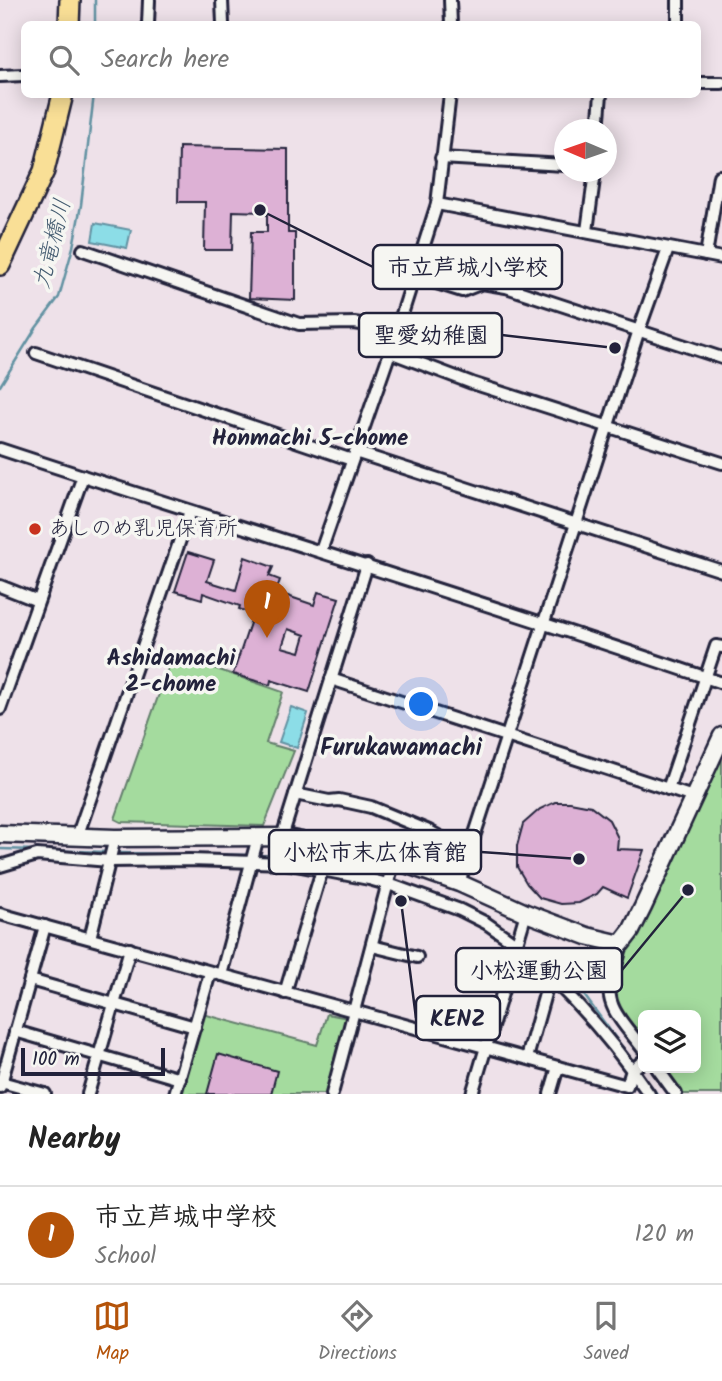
<!DOCTYPE html>
<meta charset="utf-8">
<style>
:root{--surface:#fff;--page:#f6f6f6;--text:#222;--muted:#767676;--line:#e0e0e0;--accent:#b45309}
body{margin:0;font-family:Kalam,"Klee One",sans-serif;background:var(--page);color:var(--text)}
.controls{position:absolute;right:21px;bottom:21px;display:grid;overflow:hidden;border-radius:10px;box-shadow:0 4px 18px #0003}
.controls button{width:63px;height:63px;display:grid;place-items:center;padding:0;border:0;border-bottom:2px solid var(--line);background:var(--surface);color:var(--text);font:35px sans-serif}
.compass{position:absolute;left:554px;top:119px;width:63px;height:63px;border-radius:50%;background:var(--surface);box-shadow:0 4px 18px #0003;rotate:272deg}
.scale{position:absolute;left:21px;bottom:18px;width:144px;box-sizing:border-box;padding-left:7px;border:4px solid #22223b;border-top:0;font-size:19px;line-height:24px;white-space:nowrap;color:#22223b;-webkit-text-stroke:5px #f6f6f2;paint-order:stroke}
.you{position:absolute;left:422px;top:705px;width:24px;height:24px;margin:-18px;border:5px solid #fff;border-radius:50%;background:#1a73e8;box-shadow:0 0 0 10px #1a73e833}
.badge{display:grid;place-items:center;width:46px;height:46px;border-radius:50%;background:var(--accent);color:#fff;font-size:23px;font-weight:700}
.pin{position:absolute;translate:-50% -58px;filter:drop-shadow(0 2px 4px #0008)}
.pin::after{content:'';position:absolute;top:37px;width:24px;height:21px;background:inherit;clip-path:polygon(0 0,100% 0,50% 100%)}
.list{margin:0;padding:0;list-style:none}
h2{display:flex;justify-content:space-between;align-items:center;height:91px;margin:0;padding:0 28px;font-size:30px}
h2 small{font-size:23px;font-weight:400;color:var(--muted)}
.list li{display:grid;grid-template-columns:46px 1fr auto;gap:21px;align-items:center;box-sizing:border-box;height:98px;padding:0 28px;border-top:2px solid var(--line)}
.list b{display:block;font-size:26px;white-space:nowrap}
.list p{margin:0;font-size:23px;white-space:nowrap;color:var(--muted)}
.list em{font-size:23px;font-style:normal;color:var(--muted)}
.icon{flex:none;width:38px;height:38px;fill:none;stroke:currentColor;stroke-width:2;stroke-linecap:round;stroke-linejoin:round}
.map{position:relative;flex:none;width:722px;height:1094px;overflow:hidden}
.search{position:absolute;background:var(--surface);box-shadow:0 4px 18px #0003;left:21px;right:21px;top:21px;height:77px;display:flex;align-items:center;gap:18px;box-sizing:border-box;padding:0 24px;border-radius:10px;color:var(--muted);font-size:26px}
.sheet{height:189px;background:var(--surface)}
nav{display:flex;justify-content:space-around;align-items:center;box-sizing:border-box;height:98px;border-top:2px solid var(--line);background:var(--surface);font-size:19px;color:var(--muted)}
nav a{display:grid;justify-items:center;gap:4px}
nav .on{color:var(--accent)}
.map>svg:first-child{display:block}
.green{fill:#a4db9e;stroke:#637e6c;stroke-width:2}
.water{fill:#8cdde7;stroke:#6292a2;stroke-width:2}
.lines{fill:none;stroke-linecap:round;stroke-linejoin:round}
.stream{stroke:#6292a2;stroke-width:2.5}
.building{fill:#ddb1d5;stroke:#22223b;stroke-width:2;fill-rule:evenodd}
.street-casing{stroke:#22223b;stroke-width:16}
.secondary-casing{stroke:#22223b;stroke-width:21}
.highway-casing{stroke:#22223b;stroke-width:24}
.street{stroke:#f6f6f2;stroke-width:10}
.secondary{stroke:#f6f6f2;stroke-width:16}
.highway{stroke:#f9df96;stroke-width:19}
.poi-dot{fill:#c8321e;stroke:#f6f6f2;stroke-width:2.5}
.labels{text-anchor:middle;dominant-baseline:central;stroke-width:7;stroke-linejoin:round;paint-order:stroke}
.poi-label{font-size:21px;fill:#22223b;stroke:#f6f6f2;text-anchor:start}
.water-label{font-size:23px;font-style:italic;fill:#425a6f;stroke:#f6f6f2}
.neighbourhood-label{font-size:23px;font-weight:bold;fill:#22223b;stroke:#f6f6f2}
.quarter-label{font-size:24px;font-weight:bold;fill:#22223b;stroke:#f6f6f2}
.leader{fill:none;stroke:#22223b;stroke-width:2.5}
.callout-dot{fill:#22223b;stroke:#f6f6f2;stroke-width:2.5}
.callout{fill:#f6f6f2;stroke:#22223b;stroke-width:2.5}
.callout-label{font-size:23px;text-anchor:middle;font-weight:bold;fill:#22223b}
</style>
<div class="map">
<svg width="722" height="1094" viewBox="0 0 722 1094">
<rect width="100%" height="100%" fill="#eee1e9"/>
<filter id="ink" filterUnits="userSpaceOnUse"><feTurbulence type="fractalNoise" baseFrequency=".0143" numOctaves="2"/><feDisplacementMap in="SourceGraphic" scale="14" xChannelSelector="R" yChannelSelector="G"/><feConvolveMatrix kernelMatrix="1 2 1 2 8 2 1 2 1" color-interpolation-filters="sRGB"/></filter>
<g filter="url(#ink)">
<!-- green -->
<g class="green">
<path d="M173 654 283 692 266 743 294 751 264 826 121 822 115 819Z"/>
<path d="M722 736V1094H682L663 1068H696V1015H643V1041L617 1004 613 982 693 797Z"/>
<path d="M203 1014 317 1045 327 1014 348 1018 327 1094H181Z"/>
</g>
<!-- water -->
<g class="water">
<path d="M95 223 131 230 127 248 92 241Z"/>
<path d="M291 707 308 713 297 748 279 742Z"/>
</g>
<g class="lines">
<!-- stream -->
<g class="stream">
<path d="M95 24V0"/>
<path d="M0 386 36 328 59 297 73 247 81 205 94 94"/>
<path d="M0 849 36 850"/>
<path d="M43 850 106 852"/>
<path d="M118 853 248 855"/>
<path d="M260 855 336 864 386 877"/>
<path d="M394 880 462 904 475 912"/>
<path d="M496 924 514 935"/>
<path d="M522 940 584 995 634 1063"/>
<path d="M638 1069 657 1094"/>
</g>
</g>
<!-- building -->
<g class="building">
<path d="M179 147 288 149V233H295V300L249 298 251 232H267V212L233 211 232 250H204L205 202H178Z"/>
<path d="M188 552 214 560 207 581 236 590 245 557 273 567 269 576 280 580 276 592 314 605 318 592 339 598 309 692 271 680 270 685 233 674 253 614 239 609 240 606 203 593 202 599 175 591ZM288 629 305 635 300 652 282 647Z"/>
<path d="M555 802H570L591 806 609 820 618 838 617 849 644 850 627 898 603 887 597 894 579 903 561 904 540 898 527 884 517 867V846L523 824 540 809Z"/>
<path d="M218 1054 277 1071 271 1094H207Z"/>
</g>
<g class="lines">
<!-- street casing -->
<g class="street-casing">
<g id="street">
<path d="M222 0 223 24"/>
<path d="M450 0 451 24"/>
<path d="M678 0V24"/>
<path d="M148 24 149 0"/>
<path d="M0 76 24 75"/>
<path d="M698 83H722"/>
<path d="M598 130 601 94"/>
<path d="M441 158 564 165"/>
<path d="M437 204 722 258"/>
<path d="M587 231 595 172"/>
<path d="M83 250 299 324 354 323 382 327 395 332"/>
<path d="M706 255 719 176 722 177"/>
<path d="M414 276 462 291 482 283 506 287 722 358"/>
<path d="M390 352 472 383 722 463"/>
<path d="M36 353 352 460"/>
<path d="M0 449C240 528 483 601 722 683"/>
<path d="M355 452 722 571"/>
<path d="M321 551 390 352 437 204 450 94"/>
<path d="M0 586 38 601"/>
<path d="M331 679 693 797"/>
<path d="M0 709 83 476"/>
<path d="M668 789 716 646 722 647"/>
<path d="M295 794 329 801 339 800 371 807 429 831 469 853"/>
<path d="M77 837 190 511"/>
<path d="M282 837 367 565"/>
<path d="M0 866 37 855 109 861 190 860 285 863 369 879 394 886 460 910 486 923 516 944"/>
<path d="M459 883 639 330 668 249"/>
<path d="M0 914 627 1086 632 1070 643 1061"/>
<path d="M90 938 115 838"/>
<path d="M621 944C620 958 614 968 611 982 603 1007 629 1029 643 1049"/>
<path d="M372 946 417 957"/>
<path d="M516 947C568 989 611 1039 649 1094"/>
<path d="M221 975 258 837"/>
<path d="M30 980 195 1027"/>
<path d="M285 993 322 870"/>
<path d="M15 1031 180 1079"/>
<path d="M527 1058 550 976"/>
<path d="M657 1068 676 1094"/>
<path d="M1 1082 45 1094"/>
<path d="M0 1087 45 926"/>
<path d="M88 1094 130 949"/>
<path d="M175 1094 210 973"/>
<path d="M332 1094 394 860"/>
<path d="M472 1094 526 913"/>
<path d="M550 1094 558 1067"/>
</g>
</g>
<!-- secondary casing -->
<g class="secondary-casing">
<path id="secondary" d="M0 834 115 838 282 837 394 860 459 883 526 913 587 936 621 944 631 931 643 907 722 736"/>
</g>
<!-- highway casing -->
<g class="highway-casing">
<g id="highway">
<path d="M69 24 70 0"/>
<path d="M0 265 44 171 63 94"/>
</g>
</g>
<!-- street -->
<use href="#street" class="street"/>
<!-- secondary -->
<use href="#secondary" class="secondary"/>
<!-- highway -->
<use href="#highway" class="highway"/>
</g>
</g>
<!-- markers -->
<circle class="poi-dot" cx="35" cy="529" r="7"/>
<g class="labels">
<!-- poi labels -->
<g class="poi-label">
<text x="49" y="529">あしのめ乳児保育所</text>
</g>
<!-- water labels -->
<g class="water-label">
<text transform="translate(53 244) rotate(-76)">九竜橋川</text>
</g>
<!-- neighbourhood labels -->
<g class="neighbourhood-label">
<text x="310" y="439">Honmachi 5-chome</text>
<text x="171" y="659">Ashidamachi<tspan x="171" dy="26">2-chome</tspan></text>
</g>
<!-- quarter labels -->
<g class="quarter-label">
<text x="401" y="748">Furukawamachi</text>
</g>
</g>
<!-- callouts -->
<path class="leader" d="M260 210L373 267M615 348L502 335M579 859L481 852M688 890L622 970M401 901L416 1018"/>
<g class="callout-dot">
<circle cx="260" cy="210" r="7"/>
<circle cx="615" cy="348" r="7"/>
<circle cx="579" cy="859" r="7"/>
<circle cx="688" cy="890" r="7"/>
<circle cx="401" cy="901" r="7"/>
</g>
<g class="callout">
<rect x="373" y="245" width="189" height="44" rx="7"/>
<rect x="359" y="313" width="143" height="44" rx="7"/>
<rect x="269" y="830" width="212" height="44" rx="7"/>
<rect x="456" y="948" width="166" height="44" rx="7"/>
<rect x="416" y="996" width="84" height="44" rx="7"/>
</g>
<g class="callout-label">
<text x="468" y="275">市立芦城小学校</text>
<text x="431" y="343">聖愛幼稚園</text>
<text x="375" y="860">小松市末広体育館</text>
<text x="539" y="978">小松運動公園</text>
<text x="458" y="1026">KENZ</text>
</g>
</svg>
<div class="controls">
<button><svg class="icon" aria-label="layers" viewBox="0 0 24 24"><path d="M12 4l9 5-9 5-9-5zM3 14l9 5 9-5"/></svg></button>
</div>
<svg class="compass" viewBox="-18 -18 36 36"><path d="M0-13l5 13h-10z" fill="#e53935"/><path d="M0 13l5-13h-10z" fill="#767676"/></svg>
<div class="scale">100 m</div>
<div class="you"></div>
<div class="pin badge" style="left:267px;top:638px">1</div>
<div class="search"><svg class="icon" aria-label="search" viewBox="0 0 24 24"><circle cx="10" cy="10" r="6"/><path d="M15 15l6 6"/></svg>Search here</div>
</div>
<section class="sheet">
<h2>Nearby<small></small></h2>
<ul class="list">
<li><span class="badge">1</span><div><b>市立芦城中学校</b><p>School</p></div><em>120 m</em></li>
</ul>
</section>
<nav>
<a class="on"><svg class="icon" aria-label="map" viewBox="0 0 24 24"><path d="M3 6l6-2 6 2 6-2v14l-6 2-6-2-6 2zM9 4v14M15 6v14"/></svg>Map</a>
<a><svg class="icon" aria-label="directions" viewBox="0 0 24 24"><path d="M12 3l9 9-9 9-9-9zM9 14v-3h6M13 9l2 2-2 2"/></svg>Directions</a>
<a><svg class="icon" aria-label="saved" viewBox="0 0 24 24"><path d="M7 4h10v16l-5-4-5 4z"/></svg>Saved</a>
</nav>
